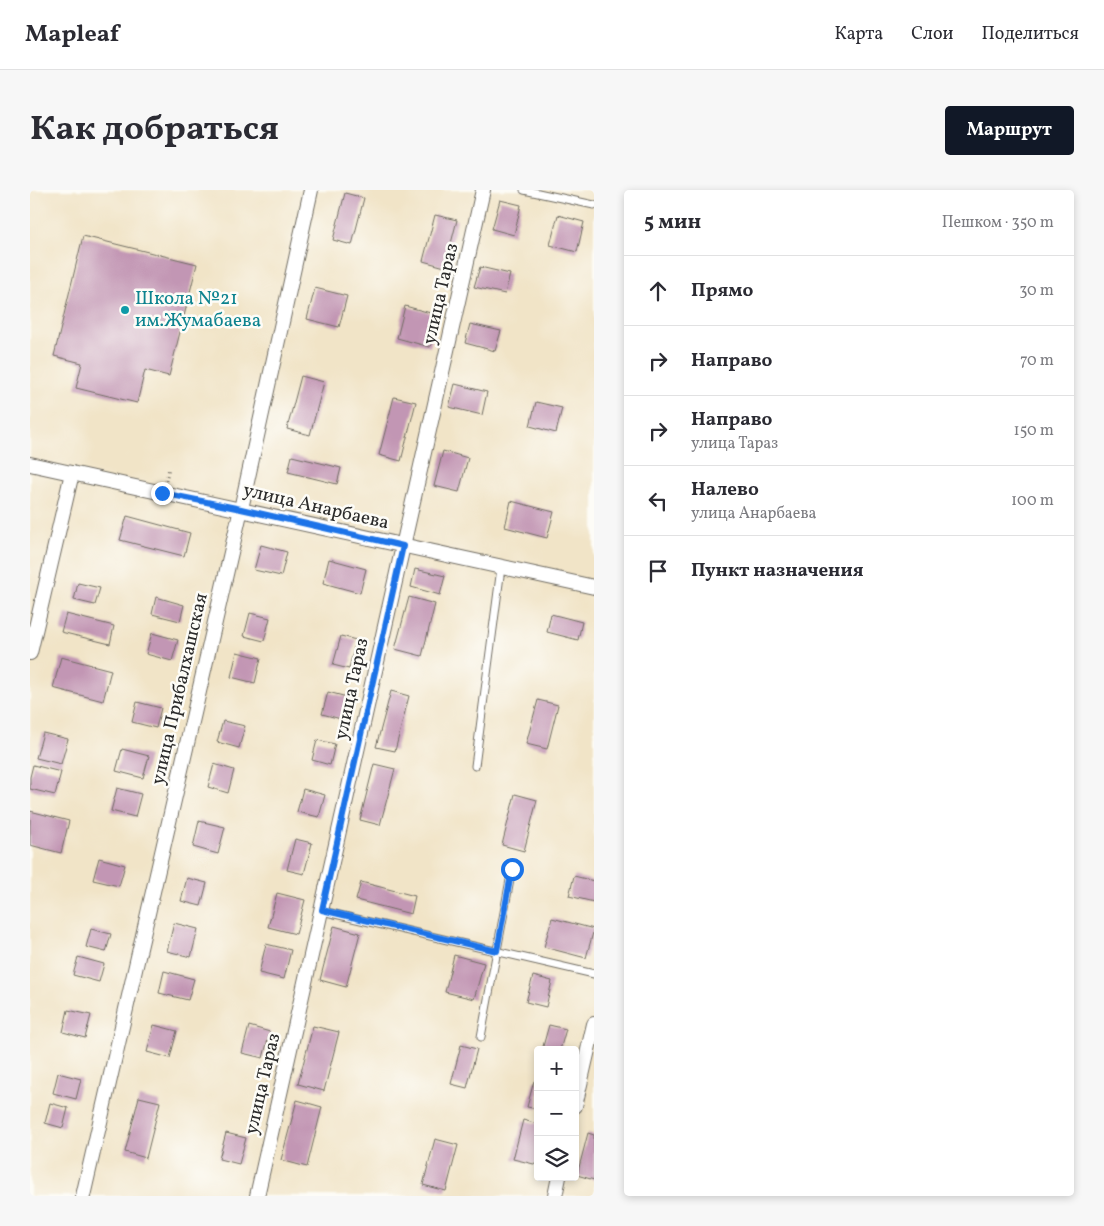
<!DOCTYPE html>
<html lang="ru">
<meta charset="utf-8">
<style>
:root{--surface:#fff;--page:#f7f7f7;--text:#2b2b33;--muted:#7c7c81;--line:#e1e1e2;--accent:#111827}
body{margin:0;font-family:Vollkorn,serif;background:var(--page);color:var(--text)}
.controls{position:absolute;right:15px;bottom:15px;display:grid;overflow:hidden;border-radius:5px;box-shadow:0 2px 8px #0003}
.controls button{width:45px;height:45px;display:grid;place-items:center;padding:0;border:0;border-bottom:1px solid var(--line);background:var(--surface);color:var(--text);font:25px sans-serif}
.stop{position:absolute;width:15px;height:15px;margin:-11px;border:4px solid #1a73e8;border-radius:50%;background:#fff}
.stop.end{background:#1a73e8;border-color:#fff;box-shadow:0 1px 5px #0008}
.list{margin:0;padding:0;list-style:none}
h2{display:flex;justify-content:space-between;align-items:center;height:65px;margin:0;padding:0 20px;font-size:21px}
h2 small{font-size:16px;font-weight:400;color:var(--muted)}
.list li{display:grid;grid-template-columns:32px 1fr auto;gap:15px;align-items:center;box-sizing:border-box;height:70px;padding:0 20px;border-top:1px solid var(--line)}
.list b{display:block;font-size:19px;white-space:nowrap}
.list p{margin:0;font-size:16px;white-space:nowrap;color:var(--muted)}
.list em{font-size:16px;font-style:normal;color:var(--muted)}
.icon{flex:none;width:28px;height:28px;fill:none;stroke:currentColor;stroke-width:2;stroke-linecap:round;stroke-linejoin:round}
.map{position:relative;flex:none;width:564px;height:1006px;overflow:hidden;border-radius:5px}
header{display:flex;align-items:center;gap:30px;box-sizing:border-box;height:70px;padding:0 25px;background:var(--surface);border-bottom:1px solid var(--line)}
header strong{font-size:24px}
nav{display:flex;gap:28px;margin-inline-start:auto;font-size:18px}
.intro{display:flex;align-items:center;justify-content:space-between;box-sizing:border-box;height:120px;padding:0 30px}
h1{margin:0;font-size:35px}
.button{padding:12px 22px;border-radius:5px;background:var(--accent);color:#fff;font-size:18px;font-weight:700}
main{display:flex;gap:30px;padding:0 30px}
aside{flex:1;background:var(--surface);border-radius:5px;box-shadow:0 2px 8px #0003}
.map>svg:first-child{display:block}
.building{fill:#c296b4}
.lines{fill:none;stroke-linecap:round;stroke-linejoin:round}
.service-casing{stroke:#706c62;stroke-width:9}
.minor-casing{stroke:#706c62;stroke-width:16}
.path{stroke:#706c62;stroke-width:3;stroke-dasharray:1 4;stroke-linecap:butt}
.service{stroke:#fff;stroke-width:7}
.minor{stroke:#fff;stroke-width:14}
.route{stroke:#1a73e8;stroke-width:6}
.culture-dot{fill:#0f9aa8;stroke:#fdfcf7;stroke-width:2}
.labels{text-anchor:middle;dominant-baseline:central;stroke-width:5;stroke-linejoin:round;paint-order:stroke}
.street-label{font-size:19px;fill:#2b2b2b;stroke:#fdfcf7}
.culture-label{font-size:19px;fill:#0d838f;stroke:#fdfcf7;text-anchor:start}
</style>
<header>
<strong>Mapleaf</strong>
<nav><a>Карта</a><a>Слои</a><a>Поделиться</a></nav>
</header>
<div class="intro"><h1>Как добраться</h1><a class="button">Маршрут</a></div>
<main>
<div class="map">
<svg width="564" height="1006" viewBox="0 0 564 1006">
<rect width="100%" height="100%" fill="#fdfcf7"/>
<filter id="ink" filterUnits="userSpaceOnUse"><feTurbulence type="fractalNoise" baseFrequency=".02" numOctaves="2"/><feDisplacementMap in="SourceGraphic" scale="10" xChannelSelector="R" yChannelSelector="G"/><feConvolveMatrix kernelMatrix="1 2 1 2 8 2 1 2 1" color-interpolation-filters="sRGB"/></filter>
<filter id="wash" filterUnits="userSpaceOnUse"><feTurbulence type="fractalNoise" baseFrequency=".0096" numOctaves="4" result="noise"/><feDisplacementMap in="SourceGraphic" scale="20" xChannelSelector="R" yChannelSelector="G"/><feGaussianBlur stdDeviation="1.12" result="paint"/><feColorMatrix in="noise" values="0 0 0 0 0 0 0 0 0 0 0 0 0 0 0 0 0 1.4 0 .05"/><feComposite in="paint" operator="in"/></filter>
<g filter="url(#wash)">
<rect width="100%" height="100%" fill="#f1e4c7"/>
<g id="blocks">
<!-- building -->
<g class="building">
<path d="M315 3 334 8 322 55 303 50Z"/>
<path d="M470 10 491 15 484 45 462 39Z"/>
<path d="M405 25 427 30 415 77 393 71Z"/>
<path d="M528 25 554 32 547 62 520 55Z"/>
<path d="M53 46 167 74 139 186 115 180 107 213 46 198 52 173 24 166Z"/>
<path d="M450 77 480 84 475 104 444 97Z"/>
<path d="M285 98 317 106 309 137 277 129Z"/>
<path d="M375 116 408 125 400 157 367 148Z"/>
<path d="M440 134 471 141 465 161 435 153Z"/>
<path d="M271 186 294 192 280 245 257 239Z"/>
<path d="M425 194 457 202 452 225 419 217Z"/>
<path d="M364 207 386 212 371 271 349 265Z"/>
<path d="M506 212 532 218 526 243 500 236Z"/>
<path d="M413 261 438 268 429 302 404 296Z"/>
<path d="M262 266 311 278 307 294 258 282Z"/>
<path d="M481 311 524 322 517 348 475 337Z"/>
<path d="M97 326 160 343 154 366 90 350Z"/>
<path d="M231 355 257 362 251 386 224 380Z"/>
<path d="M299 369 336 379 330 403 293 393Z"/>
<path d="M385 379 415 386 410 405 381 397Z"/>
<path d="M48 393 70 398 65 415 44 410Z"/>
<path d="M126 407 154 415 150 431 122 424Z"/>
<path d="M379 407 405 414 392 466 365 459Z"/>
<path d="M220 423 240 428 234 451 214 446Z"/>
<path d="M36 424 84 436 80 454 31 442Z"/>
<path d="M521 424 552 432 548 450 517 442Z"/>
<path d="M122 443 148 450 142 471 116 464Z"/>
<path d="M311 446 326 450 319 479 303 475Z"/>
<path d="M207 462 231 468 225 493 201 487Z"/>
<path d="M31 467 81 480 73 511 23 498Z"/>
<path d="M361 501 379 506 365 561 346 557Z"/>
<path d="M298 502 317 507 311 529 292 524Z"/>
<path d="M508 510 528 515 517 559 496 554Z"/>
<path d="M107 512 131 518 126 538 102 532Z"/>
<path d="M193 531 215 536 209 558 187 552Z"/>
<path d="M13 543 38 549 31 574 6 568Z"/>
<path d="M287 550 305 554 300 575 282 570Z"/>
<path d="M92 559 119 566 113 588 86 581Z"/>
<path d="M184 574 204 580 198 603 178 597Z"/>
<path d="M344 574 365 579 350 635 330 630Z"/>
<path d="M3 575 31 582 25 605 0 599V587Z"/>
<path d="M87 598 111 604 105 627 81 621Z"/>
<path d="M273 599 295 605 289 627 267 622Z"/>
<path d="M485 604 507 610 494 661 472 655Z"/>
<path d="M0 621 39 631 31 663 0 655Z"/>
<path d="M169 631 195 637 188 664 163 657Z"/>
<path d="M265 649 282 653 274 684 257 680Z"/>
<path d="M69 668 95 675 89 696 63 690Z"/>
<path d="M544 686 564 691V712L539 706Z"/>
<path d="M157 688 177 693 171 716 151 711Z"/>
<path d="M331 692 385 706 381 724 326 710Z"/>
<path d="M247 703 275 710 266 744 238 737Z"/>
<path d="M522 728 564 739 556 768 514 757Z"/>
<path d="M144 733 168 739 161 767 137 761Z"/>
<path d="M304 736 330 743 316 797 290 790Z"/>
<path d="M61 739 81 744 76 762 56 757Z"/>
<path d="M236 754 261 760 254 789 229 783Z"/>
<path d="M424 765 454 773 444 809 415 802Z"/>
<path d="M48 767 74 774 69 792 43 785Z"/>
<path d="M134 781 164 789 158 810 129 803Z"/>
<path d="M503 786 522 791 516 817 496 812Z"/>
<path d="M38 820 61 825 55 848 33 842Z"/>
<path d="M124 835 147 841 140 868 117 862Z"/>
<path d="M519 835 536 839 530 860H512Z"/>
<path d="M219 836 240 842 233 868 212 863Z"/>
<path d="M283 836 309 842 294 901 268 894Z"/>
<path d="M431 855 447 859 437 898 421 894Z"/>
<path d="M28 883 51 889 46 909 23 903Z"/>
<path d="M504 891 508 892V919L497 917Z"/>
<path d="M109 907 130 912 116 968 95 962Z"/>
<path d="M267 910 292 917 277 977 251 970Z"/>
<path d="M20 913 38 918 33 938 15 933Z"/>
<path d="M493 930 508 934V975L483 969Z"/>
<path d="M196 943 216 948 209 974 189 969Z"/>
<path d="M558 943 564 945V990L547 985Z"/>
<path d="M405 949 428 955 416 1001 393 995Z"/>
</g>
</g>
</g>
<g filter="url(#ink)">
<use href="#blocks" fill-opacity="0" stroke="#706c62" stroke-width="1"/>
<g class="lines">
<!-- service casing -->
<g class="service-casing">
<g id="service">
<path d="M494 0 564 15"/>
<path d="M445 576 471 378"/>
<path d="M292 721 564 784"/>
<path d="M451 847 482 679"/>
</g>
</g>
<!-- minor casing -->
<g class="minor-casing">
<g id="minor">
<path d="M0 274 564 397"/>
<path d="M0 463 42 283"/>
<path d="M545 916 564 834"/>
<path d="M53 1006 211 319 281 0"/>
<path d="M227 1006 453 0"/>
<path d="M525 1006 529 987"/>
</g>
</g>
<!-- path -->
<path class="path" d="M136 291 139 278"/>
<!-- service -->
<use href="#service" class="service"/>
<!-- minor -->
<use href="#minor" class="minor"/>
</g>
</g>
<g class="lines" filter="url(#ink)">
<!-- route -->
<path class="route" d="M132 303 211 319 373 356 292 720 467 761 482 679"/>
</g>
<!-- markers -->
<circle class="culture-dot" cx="95" cy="120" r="5"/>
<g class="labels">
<!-- street labels -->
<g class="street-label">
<text transform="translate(411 104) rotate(-77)">улица Тараз</text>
<text transform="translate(286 317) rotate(13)">улица Анарбаева</text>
<text transform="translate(150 499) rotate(-77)">улица Прибалхашская</text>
<text transform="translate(322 499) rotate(-78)">улица Тараз</text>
<text transform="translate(233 894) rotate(-77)">улица Тараз</text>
</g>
<!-- culture labels -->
<g class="culture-label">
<text x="105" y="109">Школа №21<tspan x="105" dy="22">им.Жумабаева</tspan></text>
</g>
</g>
</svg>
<div class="controls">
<button>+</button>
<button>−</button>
<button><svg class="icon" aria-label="layers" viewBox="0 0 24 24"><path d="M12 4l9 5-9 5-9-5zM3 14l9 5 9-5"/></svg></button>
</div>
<div class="stop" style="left:482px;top:679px"></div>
<div class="stop end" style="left:132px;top:303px"></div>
</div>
<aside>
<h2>5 мин<small>Пешком · 350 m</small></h2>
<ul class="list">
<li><svg class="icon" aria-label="ahead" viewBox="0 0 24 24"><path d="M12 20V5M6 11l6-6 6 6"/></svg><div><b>Прямо</b></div><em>30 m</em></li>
<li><svg class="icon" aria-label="right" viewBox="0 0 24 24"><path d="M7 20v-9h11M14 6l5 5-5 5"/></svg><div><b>Направо</b></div><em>70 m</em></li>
<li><svg class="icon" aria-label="right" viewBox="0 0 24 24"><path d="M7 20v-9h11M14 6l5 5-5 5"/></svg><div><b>Направо</b><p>улица Тараз</p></div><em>150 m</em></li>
<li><svg class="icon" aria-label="left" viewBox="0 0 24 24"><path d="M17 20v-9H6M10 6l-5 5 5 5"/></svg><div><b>Налево</b><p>улица Анарбаева</p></div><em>100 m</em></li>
<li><svg class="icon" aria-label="arrive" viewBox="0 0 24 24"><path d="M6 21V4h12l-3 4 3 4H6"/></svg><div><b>Пункт назначения</b></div></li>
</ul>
</aside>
</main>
